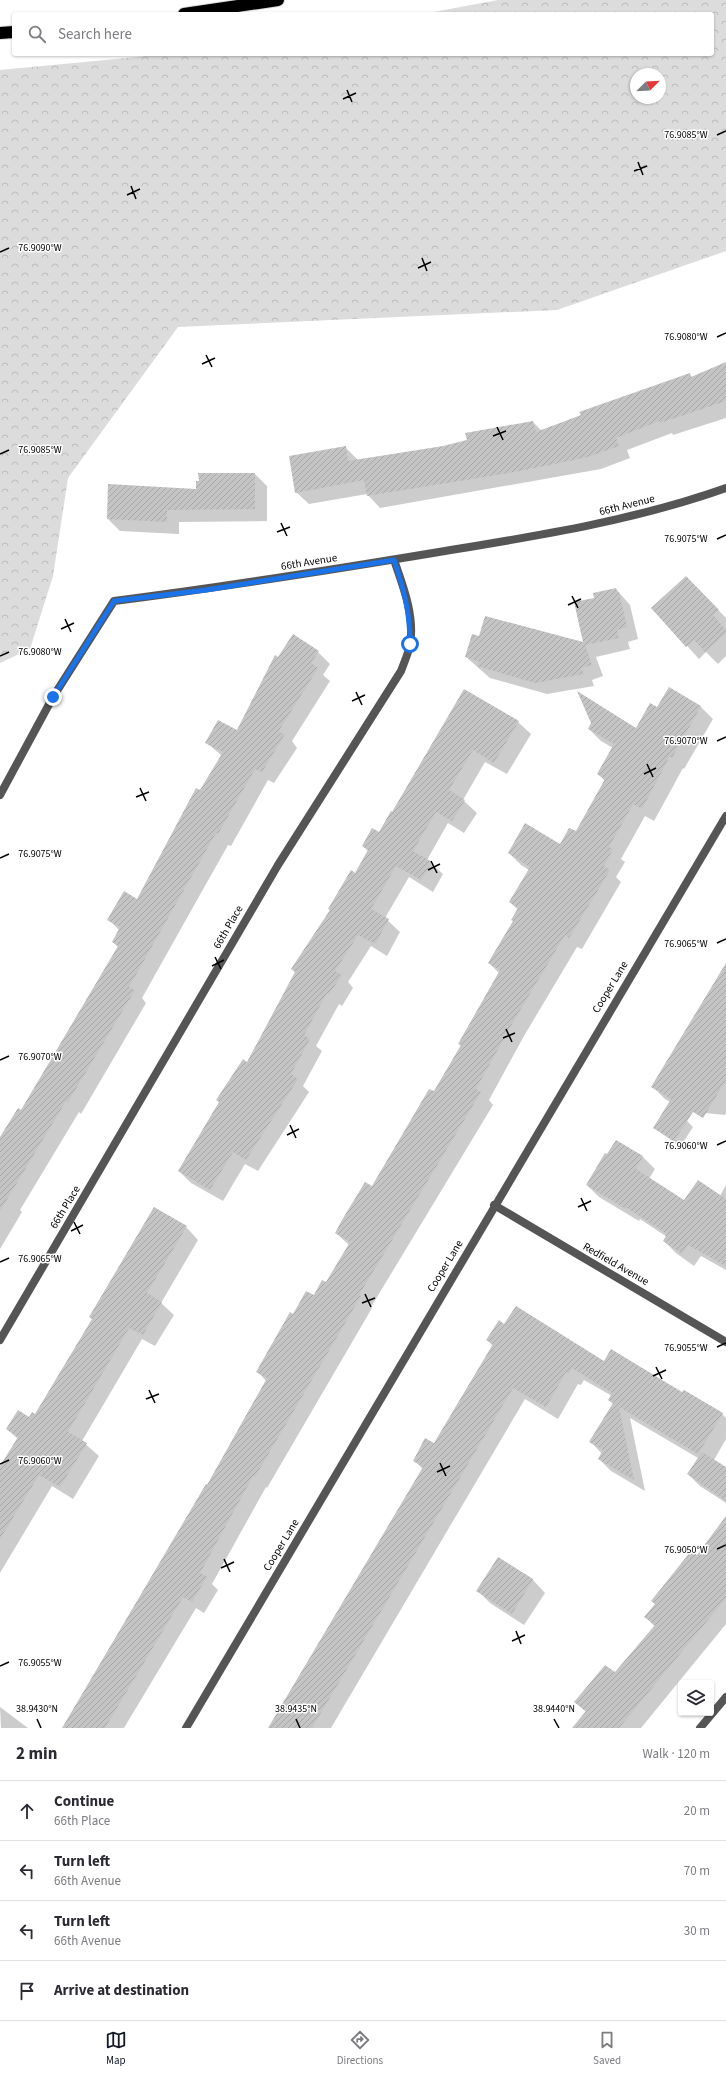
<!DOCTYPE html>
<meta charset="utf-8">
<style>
:root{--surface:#fff;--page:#f7f7f7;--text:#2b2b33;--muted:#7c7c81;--line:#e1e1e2;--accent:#111827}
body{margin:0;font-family:"Source Sans 3",sans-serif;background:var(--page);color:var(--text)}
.controls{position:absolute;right:12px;bottom:12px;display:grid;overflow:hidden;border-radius:4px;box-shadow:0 1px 3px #0004}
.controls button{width:36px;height:36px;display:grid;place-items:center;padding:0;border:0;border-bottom:1px solid var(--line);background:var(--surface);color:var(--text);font:20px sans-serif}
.compass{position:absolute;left:630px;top:68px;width:36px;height:36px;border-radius:50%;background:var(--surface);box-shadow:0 1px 3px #0004;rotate:66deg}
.stop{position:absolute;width:12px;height:12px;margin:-9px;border:3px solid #1a73e8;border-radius:50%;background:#fff}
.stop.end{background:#1a73e8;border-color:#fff;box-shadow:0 1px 4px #0008}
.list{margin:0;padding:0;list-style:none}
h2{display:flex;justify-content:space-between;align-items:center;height:52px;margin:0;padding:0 16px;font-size:17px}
h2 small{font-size:13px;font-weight:400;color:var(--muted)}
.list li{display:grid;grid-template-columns:26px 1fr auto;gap:12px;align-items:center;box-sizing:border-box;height:60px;padding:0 16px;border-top:1px solid var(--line)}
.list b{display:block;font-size:15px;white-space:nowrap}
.list p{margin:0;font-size:13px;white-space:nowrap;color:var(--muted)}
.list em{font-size:13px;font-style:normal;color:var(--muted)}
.icon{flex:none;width:22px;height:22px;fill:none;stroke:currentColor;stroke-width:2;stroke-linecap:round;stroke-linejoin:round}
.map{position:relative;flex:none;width:726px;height:1728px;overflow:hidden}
.search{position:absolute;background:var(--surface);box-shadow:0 1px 3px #0004;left:12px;right:12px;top:12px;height:44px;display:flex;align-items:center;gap:10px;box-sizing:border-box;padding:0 14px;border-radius:4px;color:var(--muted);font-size:15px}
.sheet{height:292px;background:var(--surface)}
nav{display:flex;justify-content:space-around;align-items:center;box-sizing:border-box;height:56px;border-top:1px solid var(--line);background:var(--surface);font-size:11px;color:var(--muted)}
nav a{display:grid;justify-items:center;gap:2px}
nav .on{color:var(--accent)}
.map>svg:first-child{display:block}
.forest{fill:url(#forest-crowns);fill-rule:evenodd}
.shadow{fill:#0003}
.building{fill:url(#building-hatch)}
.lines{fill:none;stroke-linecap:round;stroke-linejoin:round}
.highway-casing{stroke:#dbdbdb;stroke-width:14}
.street{stroke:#555;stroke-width:8}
.highway{stroke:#000;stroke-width:12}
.route{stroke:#1a73e8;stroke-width:5}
.ticks{fill:none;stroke:#000;stroke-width:1.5}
.labels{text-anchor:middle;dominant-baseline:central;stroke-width:3;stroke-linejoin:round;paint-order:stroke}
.street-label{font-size:11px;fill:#000;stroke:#fff}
.ticks-label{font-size:10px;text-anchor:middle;fill:#000;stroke:#fff;stroke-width:3;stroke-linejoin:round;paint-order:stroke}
</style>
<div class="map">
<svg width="726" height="1728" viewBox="0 0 726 1728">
<defs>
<pattern id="forest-crowns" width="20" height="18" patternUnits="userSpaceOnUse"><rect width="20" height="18" fill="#dcdcdc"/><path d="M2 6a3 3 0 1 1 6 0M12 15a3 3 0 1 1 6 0" fill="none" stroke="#bbb"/></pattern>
<pattern id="building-hatch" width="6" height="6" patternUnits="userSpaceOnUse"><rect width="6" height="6" fill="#c4c4c4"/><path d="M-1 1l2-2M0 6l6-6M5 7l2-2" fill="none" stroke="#a7a7a7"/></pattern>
</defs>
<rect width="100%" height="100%" fill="#fff"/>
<!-- forest -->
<path class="forest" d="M498 0H726V251L557 310 178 327 68 478 53 576 30 649 0 663V70L168 54H712V14H423ZM636 74H660V98H636Z"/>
<!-- shadow -->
<g class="shadow">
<path d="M726 363V418L673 435 672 433 627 450 630 458 601 469 380 508 367 494 309 504 296 492 345 447 358 460 443 447 533 422 542 431 690 375 693 378Z"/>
<path d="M200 474H255L267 486V521L179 522V534L120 531 108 519 197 490 200 482Z"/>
<path d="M616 589 630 605 638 639 628 642 630 649 596 657 603 676 592 680 594 686 547 694 490 678 466 657 480 638 584 643 595 599Z"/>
<path d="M699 590 726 618V656L718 664 706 652 699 659 653 608Z"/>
<path d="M318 652 330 664 323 675 330 681 292 741 297 748 274 783 268 780 231 846 228 845 142 998 146 1003 81 1114 79 1112 20 1210 22 1212 0 1249V1139L21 1111 119 948 113 942 120 931 108 919 138 900 222 756 207 743 237 732 279 659Z"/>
<path d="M669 689 701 707 713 719 684 769 683 768 654 821 645 816 621 859 625 862 616 877 621 882 582 949 577 947 524 1036 489 1100 493 1105 371 1307 372 1308 267 1488 266 1487 212 1584 218 1590 204 1613 196 1608 124 1728H63L207 1486 266 1381 258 1372 293 1315 326 1283 349 1245 336 1233 372 1187 434 1093 461 1046 459 1044 499 973 489 963 514 921 518 910 510 902 529 870 521 865 509 853 560 845 576 833 605 781 598 774 613 748 601 741 589 729H636L658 708Z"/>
<path d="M464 690 518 722 531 734 507 774 485 762 463 800 477 813 464 833 448 823 427 860 443 874 433 892 409 877 385 918 400 932 387 956 371 946 348 982 353 988 342 1006 339 1004 316 1046 322 1051 303 1086 309 1092 258 1171 245 1164 223 1201 191 1183 179 1171 248 1063 369 852 363 846 379 834 393 814Z"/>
<path d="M726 965V1113L725 1115 685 1111 665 1099 653 1087Z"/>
<path d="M687 1121 693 1127 680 1147 655 1128Z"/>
<path d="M616 1141 643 1157 655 1169 649 1179 684 1201 720 1196 726 1185V1270L701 1256 694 1266 676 1253 664 1241 667 1237 640 1219 639 1221 599 1197 587 1185Z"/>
<path d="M186 1227 198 1240 161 1303 174 1315 155 1346 142 1339 82 1441 99 1456 73 1499 52 1486 0 1573V1469L18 1439 7 1429 35 1415Z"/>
<path d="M505 1325 683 1394 722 1414 726 1418V1439L714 1460 726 1468V1503L700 1486 688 1474 698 1458 630 1418 645 1491 611 1471 599 1459 602 1454 590 1441 613 1404 609 1400 612 1396 584 1380 581 1385 578 1384 558 1419 525 1399 331 1728H269L423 1469 414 1460 434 1445 493 1346 487 1340Z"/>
<path d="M726 1518V1624L641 1728H573L586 1712 575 1702 615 1674 655 1627 646 1617 698 1556Z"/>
<path d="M499 1558 533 1580 545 1593 524 1625 490 1603 478 1591Z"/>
<path d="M0 1707 28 1728H1Z"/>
</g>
<!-- building -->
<g class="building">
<path d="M726 362V401L660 423 659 421 616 438 619 446 588 457 520 471 367 496 364 480 295 493 289 456 346 446 348 461 443 446 467 440 465 433 533 421 536 432 581 415 579 412 690 373 691 377Z"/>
<path d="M198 473H255V509L167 510V522L107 519 108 484 196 489V481H199Z"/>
<path d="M686 576 719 610 713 615 726 630V633L705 652 694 640 686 647 651 608Z"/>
<path d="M616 588 617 592H619L627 627 617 630 619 638 585 645 592 665 581 668 584 674 535 683 477 666 480 662 465 657 472 634 479 636 485 616 583 642 574 602 594 598 593 593Z"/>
<path d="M293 634 319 651 311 663 318 668 280 729 279 732 285 734 262 772 255 769 218 834 216 833 129 987 135 990 68 1102 66 1101 0 1211V1137L18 1108 21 1110 118 946 112 942 120 927 107 920 124 891 137 899 196 788 200 790 223 752 205 743 218 720 237 730 275 655 278 657Z"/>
<path d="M669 687 701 706 672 758 670 756 642 809 633 804 609 847 613 849 604 866 610 870 569 938 565 935 512 1024 476 1089 481 1092 359 1295 361 1296 255 1477 253 1476 200 1573 207 1577 192 1602 183 1597 105 1728H62L206 1484 207 1485 267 1378 256 1372 290 1312 293 1314 306 1291 314 1295 322 1280 326 1282 350 1242 335 1233 342 1220 365 1182 372 1186 429 1089 434 1091 461 1045 458 1044 500 970 488 963 513 921 511 920 518 908 509 902 530 867 508 853 525 823 560 844 569 828 576 831 605 779 597 774 614 744 588 729 591 723 577 691 636 728 650 703 657 707Z"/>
<path d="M464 689 519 721 494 763 473 750 449 790 465 800 452 821 436 812 413 851 432 862 421 880 396 866 371 909 389 919 375 944 358 935 335 971 342 975 329 994 327 993 304 1035 310 1039 291 1074 298 1079 246 1160 233 1152 210 1190 178 1171 219 1102 216 1100 243 1059 247 1062 295 972 291 969 330 910 328 909 351 870 355 873 368 850 362 846 372 828 379 832 391 811 392 812Z"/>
<path d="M726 963V1080L703 1118 693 1112 674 1141 653 1128 671 1099 651 1087Z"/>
<path d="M616 1140 643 1156 636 1169 684 1200 698 1180 726 1199V1266L688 1245 682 1254 663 1241 667 1234 627 1208 626 1209 586 1185 605 1153 607 1154Z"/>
<path d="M154 1207 187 1226 147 1293 162 1302 143 1335 129 1328 68 1432 87 1443 60 1487 39 1475 0 1539V1466L18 1437 6 1429 18 1410 29 1417 32 1412 35 1414 92 1319 89 1317Z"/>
<path d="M516 1306 604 1361 611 1349 682 1392 684 1390 723 1413 698 1454 619 1407 634 1480 598 1459 603 1450 589 1442 613 1403 608 1400 612 1393 572 1368 569 1374 566 1372 546 1407 513 1388 312 1728H268L423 1467 413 1461 425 1438 434 1443 493 1344 486 1340 499 1320 504 1324Z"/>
<path d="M702 1452 726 1467V1501L687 1474Z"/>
<path d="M726 1516V1598L619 1728H572L586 1711 574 1702 605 1665 615 1672 655 1625 644 1617 655 1604 651 1601 691 1551 697 1555Z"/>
<path d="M498 1557 533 1579 512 1614 476 1591Z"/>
</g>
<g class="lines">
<!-- highway casing -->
<g class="highway-casing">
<g id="highway">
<path d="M184 14 278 0"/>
<path d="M0 33 14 32"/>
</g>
</g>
<!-- street -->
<g class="street">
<path d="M0 795 53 697 114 601C223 587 331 570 439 552 536 536 633 521 726 488"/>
<path d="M494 1205 726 1342"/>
<path d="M0 1340 278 865 401 671C404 663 408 654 410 645 415 616 403 586 394 560"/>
<path d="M186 1728 726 816"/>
<path d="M700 1728 726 1697"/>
</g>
<!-- highway -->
<use href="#highway" class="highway"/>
</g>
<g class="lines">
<!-- route -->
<path class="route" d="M53 697 114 601 206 590 394 560C404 590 410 612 410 644"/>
</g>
<!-- ticks -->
<path class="ticks" d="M347 90 352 102M343 99 356 93M717 135 726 131M638 162 643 175M634 171 647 166M131 186 136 199M127 195 140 189M0 252 9 248M422 258 427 271M418 268 431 262M717 337 726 333M206 355 212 367M202 364 215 358M497 427 503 440M493 436 506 431M0 454 9 450M281 523 287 536M277 532 290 527M717 539 726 535M572 596 578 608M568 605 581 599M65 619 71 632M61 629 74 623M0 656 9 652M356 692 362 705M352 701 365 695M717 741 726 737M647 764 653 777M644 774 656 768M140 788 146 801M136 797 149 792M0 858 9 854M431 861 437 873M428 870 440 864M717 943 726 939M215 957 221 969M212 966 224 960M506 1029 512 1042M503 1038 515 1033M0 1060 9 1056M290 1125 296 1138M287 1135 299 1129M717 1145 726 1141M581 1198 587 1211M578 1207 591 1201M74 1222 80 1234M71 1231 83 1225M0 1262 9 1258M365 1294 371 1307M362 1303 375 1298M717 1347 726 1343M656 1367 662 1379M653 1376 666 1370M149 1390 155 1403M146 1399 159 1394M440 1463 446 1476M0 1464 9 1460M437 1472 450 1466M717 1549 726 1545M224 1559 230 1572M221 1568 234 1562M516 1631 521 1644M512 1641 525 1635M0 1666 9 1662M37 1719 41 1728M296 1719 300 1728M554 1719 559 1728"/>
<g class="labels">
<!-- street labels -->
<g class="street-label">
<text transform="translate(627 505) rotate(-14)">66th Avenue</text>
<text transform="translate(309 562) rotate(-9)">66th Avenue</text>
<text transform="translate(228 927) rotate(-60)">66th Place</text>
<text transform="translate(610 987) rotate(-59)">Cooper Lane</text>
<text transform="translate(65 1207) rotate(-59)">66th Place</text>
<text transform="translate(616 1264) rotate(30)">Redfield Avenue</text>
<text transform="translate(445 1266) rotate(-59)">Cooper Lane</text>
<text transform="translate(281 1545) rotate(-59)">Cooper Lane</text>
</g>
</g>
<g class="ticks-label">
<text x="686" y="138">76.9085°W</text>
<text x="40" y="251">76.9090°W</text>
<text x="686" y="340">76.9080°W</text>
<text x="40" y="453">76.9085°W</text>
<text x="686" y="542">76.9075°W</text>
<text x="40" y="655">76.9080°W</text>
<text x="686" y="744">76.9070°W</text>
<text x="40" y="857">76.9075°W</text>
<text x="686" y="947">76.9065°W</text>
<text x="40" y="1060">76.9070°W</text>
<text x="686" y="1149">76.9060°W</text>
<text x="40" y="1262">76.9065°W</text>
<text x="686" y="1351">76.9055°W</text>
<text x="40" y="1464">76.9060°W</text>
<text x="686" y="1553">76.9050°W</text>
<text x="40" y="1666">76.9055°W</text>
<text x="37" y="1712">38.9430°N</text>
<text x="296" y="1712">38.9435°N</text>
<text x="554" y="1712">38.9440°N</text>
</g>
</svg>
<div class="controls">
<button><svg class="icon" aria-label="layers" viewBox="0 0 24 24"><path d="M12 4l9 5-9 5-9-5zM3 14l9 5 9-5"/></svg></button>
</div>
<svg class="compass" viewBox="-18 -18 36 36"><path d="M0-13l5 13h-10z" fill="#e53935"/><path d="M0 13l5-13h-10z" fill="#7c7c81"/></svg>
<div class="stop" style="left:410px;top:644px"></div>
<div class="stop end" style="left:53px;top:697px"></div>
<div class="search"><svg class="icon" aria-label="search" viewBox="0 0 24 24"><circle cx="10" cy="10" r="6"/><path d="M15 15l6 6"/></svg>Search here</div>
</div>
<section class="sheet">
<h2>2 min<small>Walk · 120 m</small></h2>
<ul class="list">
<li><svg class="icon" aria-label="ahead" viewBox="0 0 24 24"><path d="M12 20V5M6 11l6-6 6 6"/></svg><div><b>Continue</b><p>66th Place</p></div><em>20 m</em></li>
<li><svg class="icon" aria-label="left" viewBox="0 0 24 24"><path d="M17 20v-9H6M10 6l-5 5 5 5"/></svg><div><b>Turn left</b><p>66th Avenue</p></div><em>70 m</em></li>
<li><svg class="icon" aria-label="left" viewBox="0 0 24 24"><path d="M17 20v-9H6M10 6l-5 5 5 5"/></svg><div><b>Turn left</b><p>66th Avenue</p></div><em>30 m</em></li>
<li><svg class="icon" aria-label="arrive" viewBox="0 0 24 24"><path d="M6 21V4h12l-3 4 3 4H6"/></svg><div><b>Arrive at destination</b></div></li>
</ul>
</section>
<nav>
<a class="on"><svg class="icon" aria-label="map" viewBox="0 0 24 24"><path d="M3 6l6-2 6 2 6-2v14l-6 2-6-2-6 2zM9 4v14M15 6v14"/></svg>Map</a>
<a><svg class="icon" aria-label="directions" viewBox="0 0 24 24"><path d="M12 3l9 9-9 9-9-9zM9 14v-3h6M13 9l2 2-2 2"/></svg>Directions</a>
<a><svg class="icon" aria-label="saved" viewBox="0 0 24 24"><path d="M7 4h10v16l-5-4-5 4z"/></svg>Saved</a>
</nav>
